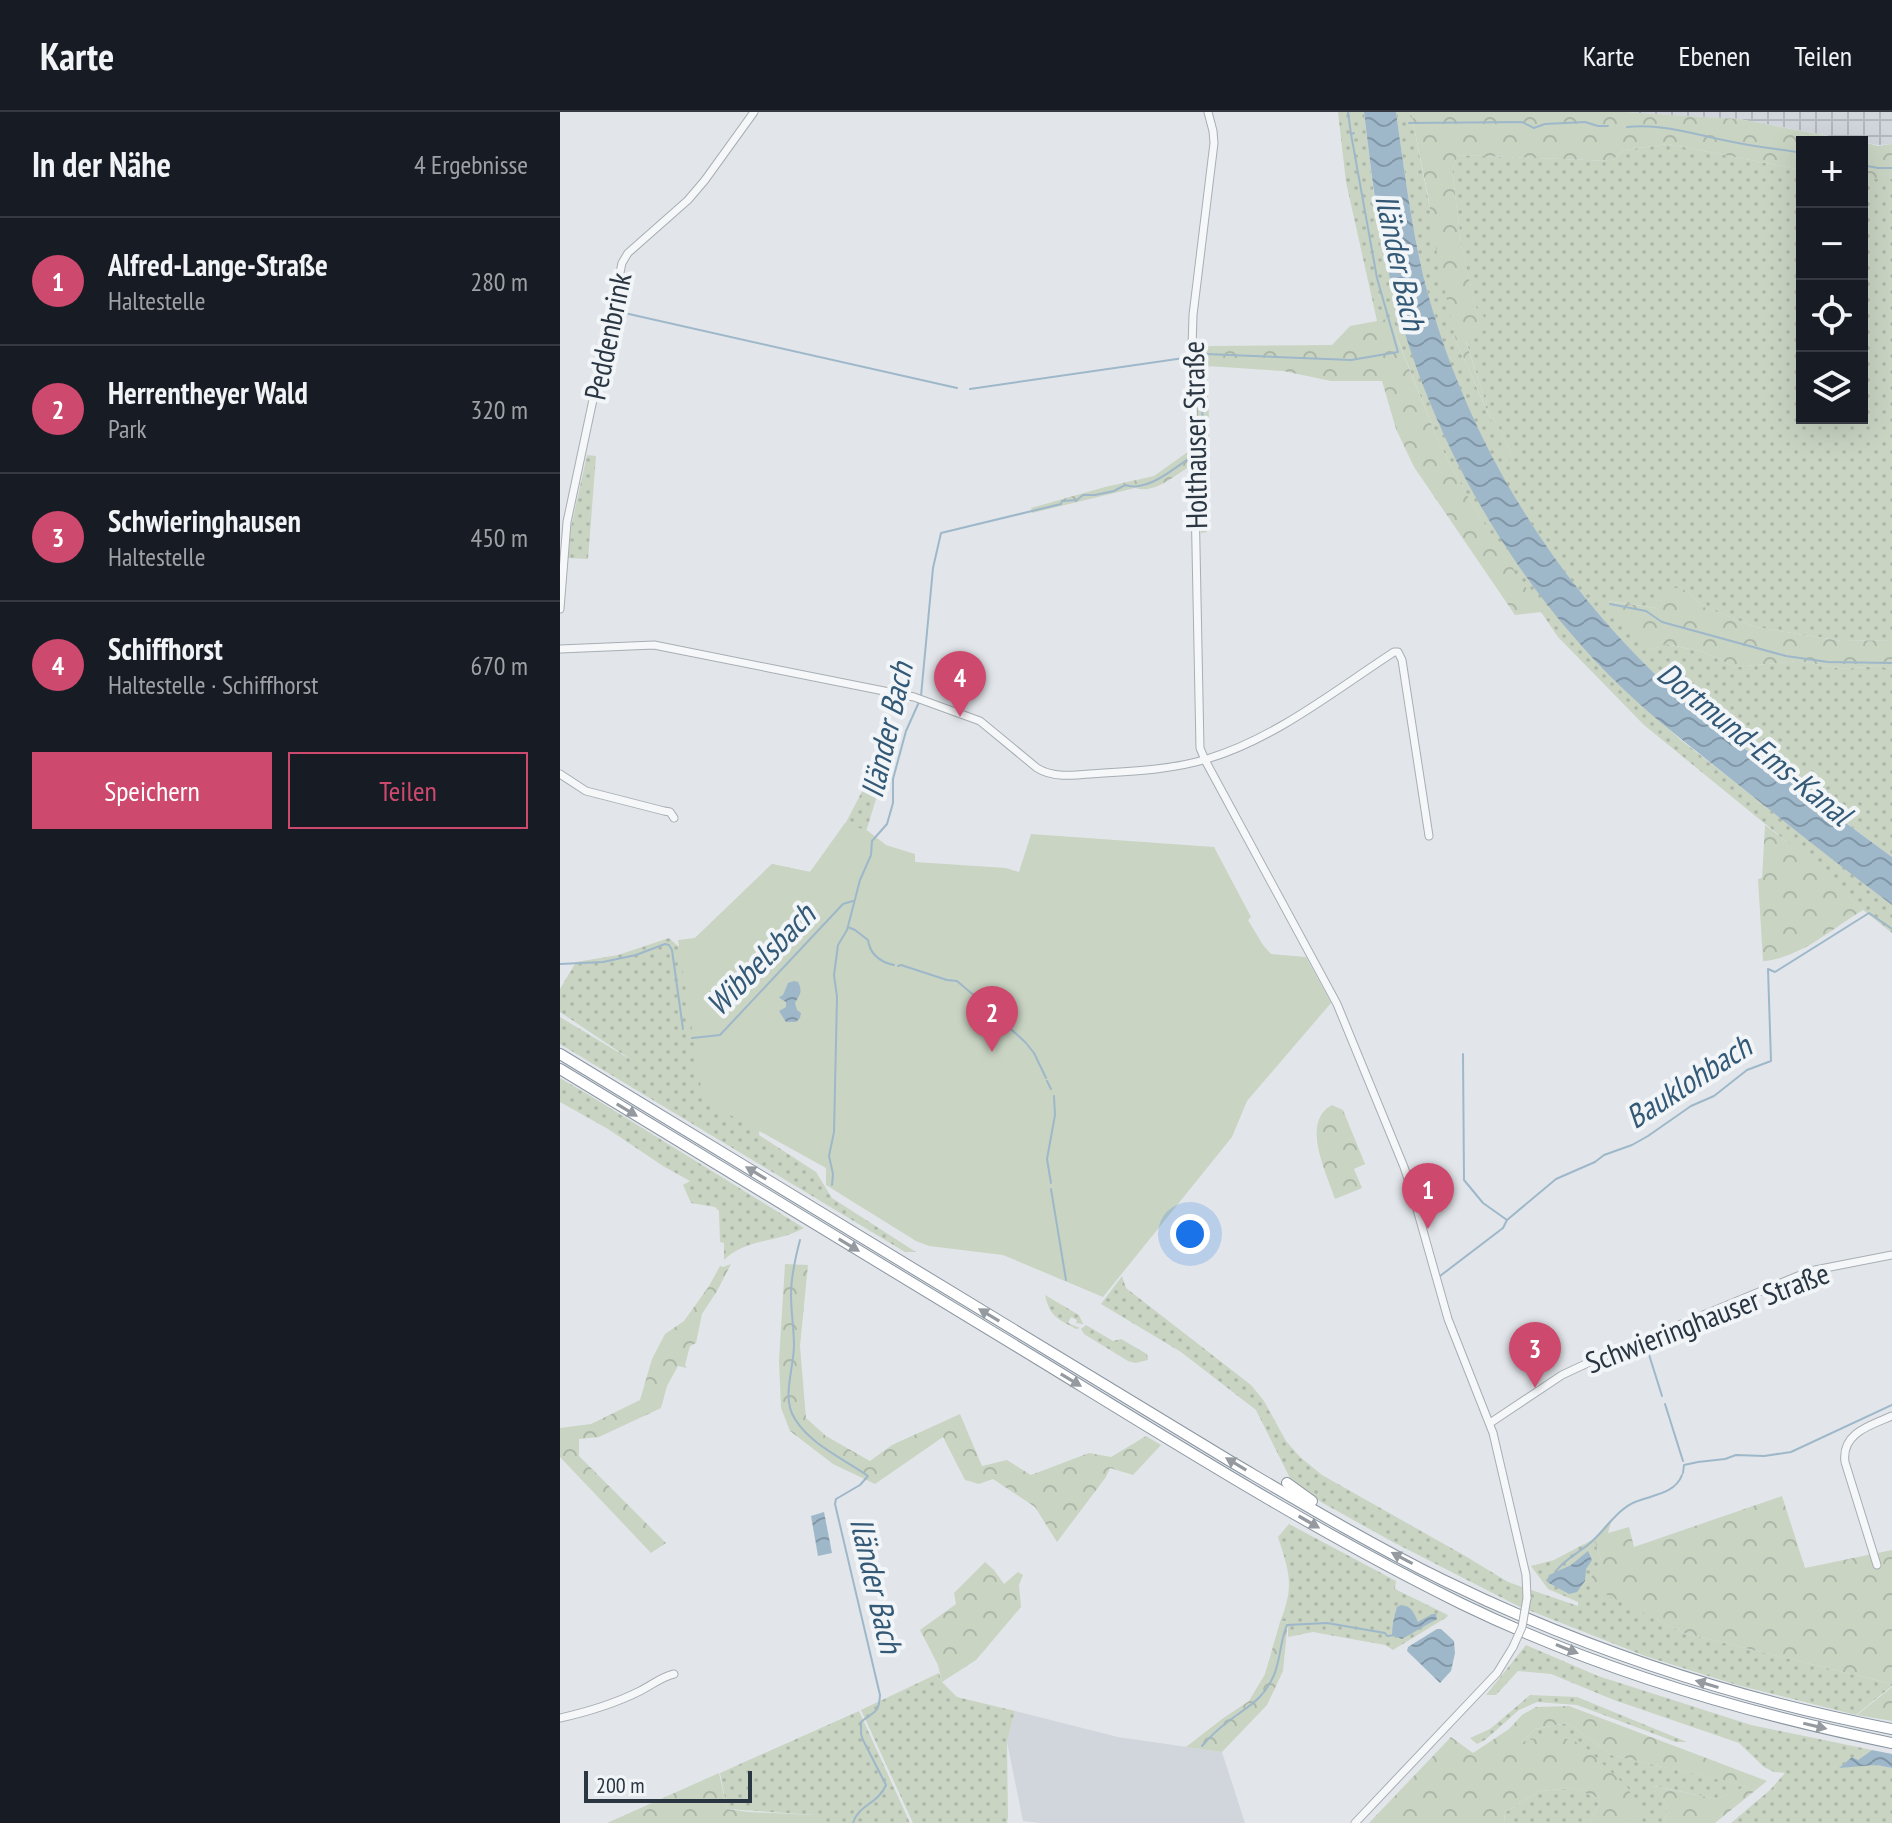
<!DOCTYPE html>
<html lang="de">
<meta charset="utf-8">
<style>
:root{--surface:#171b24;--page:#242831;--text:#f1f3f6;--muted:#9ea1a6;--line:#363941;--accent:#cd496d}
body{margin:0;font-family:"PT Sans Narrow",sans-serif;background:var(--page);color:var(--text)}
.controls{position:absolute;right:24px;top:24px;display:grid;overflow:hidden;border-radius:0px;box-shadow:0 8px 32px #0002}
.controls button{width:72px;height:72px;display:grid;place-items:center;padding:0;border:0;border-bottom:2px solid var(--line);background:var(--surface);color:var(--text);font:40px sans-serif}
.scale{position:absolute;left:24px;bottom:20px;width:168px;box-sizing:border-box;padding-left:8px;border:4px solid #2a3642;border-top:0;font-size:22px;line-height:28px;white-space:nowrap;color:#2a3642;-webkit-text-stroke:6px #f2f5f8;paint-order:stroke}
.you{position:absolute;left:630px;top:1122px;width:28px;height:28px;margin:-20px;border:6px solid #fff;border-radius:50%;background:#1a73e8;box-shadow:0 0 0 12px #1a73e833}
.badge{display:grid;place-items:center;width:52px;height:52px;border-radius:50%;background:var(--accent);color:#fff;font-size:26px;font-weight:700}
.pin{position:absolute;translate:-50% -66px;filter:drop-shadow(0 2px 4px #0008)}
.pin::after{content:'';position:absolute;top:42px;width:28px;height:24px;background:inherit;clip-path:polygon(0 0,100% 0,50% 100%)}
.list{margin:0;padding:0;list-style:none}
h2{display:flex;justify-content:space-between;align-items:center;height:104px;margin:0;padding:0 32px;font-size:34px}
h2 small{font-size:26px;font-weight:400;color:var(--muted)}
.list li{display:grid;grid-template-columns:52px 1fr auto;gap:24px;align-items:center;box-sizing:border-box;height:128px;padding:0 32px;border-top:2px solid var(--line)}
.list b{display:block;font-size:30px;white-space:nowrap}
.list p{margin:0;font-size:26px;white-space:nowrap;color:var(--muted)}
.list em{font-size:26px;font-style:normal;color:var(--muted)}
.actions{display:flex;gap:16px;padding:24px 32px}
.actions a{flex:1;padding:18px 0;border:2px solid var(--accent);border-radius:0px;text-align:center;font-size:28px;color:var(--accent)}
.actions .main{background:var(--accent);color:#fff}
.icon{flex:none;width:44px;height:44px;fill:none;stroke:currentColor;stroke-width:2;stroke-linecap:round;stroke-linejoin:round}
.map{position:relative;flex:none;width:1332px;height:1711px;overflow:hidden}
header{display:flex;align-items:center;gap:48px;box-sizing:border-box;height:112px;padding:0 40px;background:var(--surface);border-bottom:2px solid var(--line)}
header strong{font-size:38px}
nav{display:flex;gap:44px;margin-inline-start:auto;font-size:28px}
main{display:flex}
aside{flex:1;background:var(--surface)}
.map>svg:first-child{display:block}
.built{fill:#d0d6dc}
.industrial{fill:url(#industrial-grid)}
.grass{fill:url(#grass-dots)}
.forest{fill:url(#forest-crowns)}
.park{fill:#c9d4c3}
.water{fill:url(#water-waves)}
.lines{fill:none;stroke-linecap:round;stroke-linejoin:round}
.stream{stroke:#9eb8ca;stroke-width:2}
.minor-casing{stroke:#a7aeb4;stroke-width:9}
.highway-casing{stroke:#8995a1;stroke-width:12}
.minor{stroke:#f5f7f8;stroke-width:7}
.highway{stroke:#fff;stroke-width:10}
.minor-bridge-casing{stroke:#a7aeb4;stroke-width:9;stroke-linecap:butt}
.minor-bridge{stroke:#f5f7f8;stroke-width:7}
.oneway{fill:#949aa0}
.labels{text-anchor:middle;dominant-baseline:central;stroke-width:8;stroke-linejoin:round;paint-order:stroke}
.street-label{font-size:30px;fill:#2a3642;stroke:#f2f5f8}
.water-label{font-size:32px;font-style:italic;fill:#345976;stroke:#f2f5f8}
</style>
<header>
<strong>Karte</strong>
<nav><a>Karte</a><a>Ebenen</a><a>Teilen</a></nav>
</header>
<main>
<aside>
<h2>In der Nähe<small>4 Ergebnisse</small></h2>
<ul class="list">
<li><span class="badge">1</span><div><b>Alfred-Lange-Straße</b><p>Haltestelle</p></div><em>280 m</em></li>
<li><span class="badge">2</span><div><b>Herrentheyer Wald</b><p>Park</p></div><em>320 m</em></li>
<li><span class="badge">3</span><div><b>Schwieringhausen</b><p>Haltestelle</p></div><em>450 m</em></li>
<li><span class="badge">4</span><div><b>Schiffhorst</b><p>Haltestelle · Schiffhorst</p></div><em>670 m</em></li>
</ul>
<div class="actions"><a class="main">Speichern</a><a>Teilen</a></div>
</aside>
<div class="map">
<svg width="1332" height="1711" viewBox="0 0 1332 1711">
<defs>
<pattern id="industrial-grid" width="8" height="8" patternUnits="userSpaceOnUse" patternTransform="scale(2)"><rect width="8" height="8" fill="#d0d6dc"/><path d="M0 4h8M4 0v8" fill="none" stroke="#b3b8be"/></pattern>
<pattern id="grass-dots" width="8" height="8" patternUnits="userSpaceOnUse" patternTransform="scale(2)"><rect width="8" height="8" fill="#c9d4c3"/><path d="M2 2h.1M6 6h.1" fill="none" stroke="#adb7a9" stroke-width="1.8" stroke-linecap="round"/></pattern>
<pattern id="forest-crowns" width="20" height="18" patternUnits="userSpaceOnUse" patternTransform="scale(2)"><rect width="20" height="18" fill="#c9d4c3"/><path d="M2 6a3 3 0 1 1 6 0M12 15a3 3 0 1 1 6 0" fill="none" stroke="#adb7a9"/></pattern>
<pattern id="water-waves" width="16" height="10" patternUnits="userSpaceOnUse" patternTransform="scale(2)"><rect width="16" height="10" fill="#9eb8ca"/><path d="M0 5q4-4 8 0t8 0" fill="none" stroke="#8196a6"/></pattern>
</defs>
<rect width="100%" height="100%" fill="#e2e6ea"/>
<!-- built -->
<path class="built" d="M455 1599 558 1625 662 1640 685 1711H481L463 1709 447 1630Z"/>
<!-- industrial -->
<path class="industrial" d="M1064 0H1332V32L1318 33 1179 7Z"/>
<!-- grass -->
<g class="grass">
<path d="M778 0H804L816 99 825 145 841 206 879 312 905 365 931 410 1009 519 1058 572 1121 628 1332 793V821L1303 798 1237 738 1084 613 998 525 948 451 904 378 879 331 838 228 833 207 817 209 786 70Z"/>
<path d="M836 0H851L896 229 930 306 953 344 926 291 906 229 916 196 902 138 892 57 898 43 1051 49 1064 38 1108 32 1242 58V306H1302V67H1332V528L1282 529 1195 515 1144 495 1121 475 1097 496 1048 489 1091 538 1106 532 1144 540 1175 555 1240 549 1282 557 1318 554 1332 557V745C1291 715 1251 685 1210 655 1171 626 1132 598 1097 564 985 456 902 319 864 167 851 112 844 56 836 0Z"/>
<path d="M27 343 36 344 28 447 8 446 11 415Z"/>
<path d="M308 668 321 671 283 794 208 875 199 1023 256 1060 272 1086 356 1140H345L0 932V905L73 949 0 900V877L16 850 58 843 109 826 118 834 135 826 212 752 250 760 282 718Z"/>
<path d="M0 966 29 983 244 1116C218 1131 186 1126 164 1148V1131L160 1130 159 1099 155 1095 131 1091 123 1073 130 1069 103 1054 48 1017 0 990Z"/>
<path d="M562 1164 566 1176 691 1273 704 1289 726 1329 740 1345 762 1363 907 1445 948 1470 1018 1494V1490L988 1477 971 1454 994 1448 1034 1427 1041 1447 1028 1473 1124 1521 1332 1572V1574L1296 1603 1177 1573 1085 1544 958 1494 833 1430 761 1390 730 1366 696 1298 621 1240 541 1192Z"/>
<path d="M485 1183 519 1203 523 1212 516 1211 517 1208 511 1205 508 1211 520 1216 516 1217C497 1206 490 1205 485 1183Z"/>
<path d="M526 1213 553 1229 561 1227 587 1242 588 1248 575 1251 568 1249 524 1222 521 1217Z"/>
<path d="M729 1412 836 1469 835 1477 888 1503 887 1505 833 1538 825 1533 753 1520 728 1525V1509L720 1510C735 1473 729 1460 718 1425Z"/>
<path d="M966 1533 1038 1564 1191 1613 1312 1638 1298 1648 1280 1655 1316 1653 1332 1656V1711H1171L1210 1678 1225 1661 1214 1660 1204 1655 1179 1631 1054 1588 991 1562 958 1559 936 1583H926Z"/>
<path d="M379 1561 382 1570 397 1585 455 1599 447 1630 448 1705 447 1711H353L301 1598Z"/>
<path d="M970 1583 1017 1585 1127 1630H1116L1017 1593 977 1590 959 1598 925 1628 917 1632 910 1626 930 1617Z"/>
<path d="M299 1599 350 1711H255V1703L167 1697 160 1661Z"/>
<path d="M1008 1611 1051 1643 1187 1674 1157 1687 1094 1674 1108 1695 1104 1711H1068L1083 1707 960 1632 975 1617Z"/>
<path d="M1012 1676 1041 1687 1030 1711H945L944 1701 979 1679Z"/>
</g>
<!-- forest -->
<g class="forest">
<path d="M851 0H1064L1179 7 1300 30H1242V58L1108 32 1064 38 1051 49 898 43 892 57 902 138 916 195 931 214 906 230 926 291 953 344 949 348 896 229 878 148 868 84Z"/>
<path d="M1302 30 1318 34 1332 32V67H1302Z"/>
<path d="M833 206 838 229 879 331 904 378 932 424 982 500 955 503 854 355 836 317 822 269H771L723 259 647 254 649 309 647 420 641 421 639 350C618 358 599 383 575 376L472 401 471 396 545 375 594 364 639 332 631 240 643 234 772 233 790 214Z"/>
<path d="M1121 475 1144 495 1195 515 1282 529 1332 528V557L1318 554 1282 557 1240 549 1175 555 1144 540 1107 532 1091 538 1046 489 1096 496 1105 478Z"/>
<path d="M1205 713 1238 738 1303 798C1271 817 1241 846 1203 849L1198 767 1202 766Z"/>
<path d="M772 993 783 998 805 1052 794 1057 802 1076 775 1087C767 1061 740 1010 772 993Z"/>
<path d="M171 1152 157 1179 142 1202 136 1231 130 1234 125 1253 127 1256 118 1254 107 1274 101 1296 39 1325 19 1327V1344L106 1431 91 1441 0 1345V1316L31 1312 80 1288 92 1247 105 1222 124 1209 149 1174 160 1154 163 1155Z"/>
<path d="M225 1152 248 1153 240 1234 246 1306 266 1324 310 1349 332 1333 400 1302 422 1354 447 1348 471 1363 529 1341 551 1345 586 1324 601 1333 573 1363 550 1356 546 1365 497 1430 475 1395 433 1367 419 1372 405 1368 383 1325 315 1372 273 1352 230 1319 221 1296 219 1248Z"/>
<path d="M1222 1384 1245 1456 1332 1438V1572L1124 1521 1027 1473 1041 1447 1034 1427 1052 1406 1048 1421 1069 1415 1074 1435Z"/>
<path d="M425 1450 434 1458 444 1472 458 1460 463 1463 459 1473 461 1495 416 1548 382 1570 378 1553 360 1518 396 1492 394 1481Z"/>
<path d="M728 1509 723 1559 707 1593 662 1640 626 1635 662 1607 689 1589 705 1562 720 1510Z"/>
<path d="M1332 1575V1609L1297 1603Z"/>
<path d="M1009 1594 1207 1669 1155 1711H1104L1108 1695 1093 1674 1157 1687 1186 1674 1051 1643 1008 1611 975 1617 962 1630 992 1622 1022 1632 1068 1676 1083 1708 1068 1711H1030L1041 1687 1012 1676 979 1679 944 1701 945 1711H809L891 1625 913 1641 949 1617 962 1603 976 1595Z"/>
<path d="M159 1661 167 1697 189 1700V1711H47Z"/>
</g>
<!-- park -->
<g class="park">
<path d="M285 711 308 719 326 733 355 742V750L446 756 459 760 471 722 654 735 691 805 688 808 703 833 711 842 746 845 771 891 687 989 672 1025 543 1185 443 1143 369 1134 356 1129 266 1073V1056L143 988 118 828 135 826 212 752 250 760Z"/>
<path d="M189 1700 255 1703V1711H189Z"/>
</g>
<!-- water -->
<g class="water">
<path d="M804 0H836C844 56 851 112 864 167 903 319 985 456 1097 564 1137 602 1181 634 1225 666 1261 692 1296 719 1332 745V793C1271 747 1211 699 1151 651 1120 626 1088 601 1059 573 942 459 858 304 825 144 815 96 810 48 804 0Z"/>
<path d="M234 869 238 870C243 880 240 882 235 891L237 898 241 901 240 906 236 910H226L219 899 226 895V890L221 887 219 885 223 883 228 871Z"/>
<path d="M264 1400 272 1441 258 1444 251 1404Z"/>
<path d="M1028 1439 1032 1448 1026 1457 1025 1469 1017 1480 1009 1482 987 1470 989 1463 1011 1453Z"/>
<path d="M841 1493C852 1494 854 1501 858 1510L872 1502H876L877 1507 842 1527 832 1523C832 1514 834 1504 837 1495Z"/>
<path d="M877 1517H881L894 1529 895 1541 891 1559 880 1571 847 1539 848 1535Z"/>
<path d="M1312 1638 1332 1642V1656L1316 1653 1279 1656 1292 1645 1298 1648Z"/>
</g>
<g class="lines">
<!-- stream -->
<g class="stream">
<path d="M788 0 791 22"/>
<path d="M849 11 962 10 974 16 985 12 1025 10 1038 14H1048"/>
<path d="M1067 15C1103 11 1137 23 1173 30 1196 35 1219 37 1242 41"/>
<path d="M1302 53 1318 56H1332"/>
<path d="M60 200 397 276"/>
<path d="M645 242 791 248 838 240 817 166 791 22 794 21"/>
<path d="M410 277 624 246"/>
<path d="M642 336 643 260"/>
<path d="M1050 492 1086 499 1102 510 1226 544 1268 550 1332 551"/>
<path d="M361 584 373 456 381 421 501 392 502 389 517 388 523 383H535L554 379 565 373C586 380 611 359 628 347"/>
<path d="M288 815 295 818 308 828C310 842 320 850 334 853"/>
<path d="M0 852 43 850 76 843 105 832 109 833 112 838 123 917"/>
<path d="M338 854 341 853 387 868 397 869 417 886"/>
<path d="M420 888 466 931 474 941 486 966"/>
<path d="M132 926 160 923 283 792 293 789"/>
<path d="M903 942 904 1068 923 1091 947 1108"/>
<path d="M487 969 491 977"/>
<path d="M491 1071 487 1047 495 1003 494 984"/>
<path d="M272 1073 273 1062 269 1044 274 1020 277 885 274 863 278 833 287 818 300 768 311 743 312 729 327 712 333 691V667L346 619 359 590"/>
<path d="M491 1077 506 1168"/>
<path d="M240 1128C235 1147 231 1164 231 1183 231 1200 234 1217 234 1233 234 1257 221 1286 235 1307 251 1333 284 1347 308 1364L300 1373 276 1387 275 1392 320 1583C319 1602 314 1599 301 1610V1622L303 1628 326 1673C318 1692 298 1693 293 1711"/>
<path d="M880 1164 943 1116 947 1108 996 1067 1035 1050 1044 1043 1072 1033 1088 1024 1131 994 1154 984 1187 958 1211 949 1208 857 1215 860 1309 801 1332 817"/>
<path d="M1086 1233 1102 1284"/>
<path d="M1105 1292 1123 1349"/>
<path d="M1123 1361 1124 1353 1138 1350 1165 1347 1176 1343 1204 1344 1231 1340 1332 1293"/>
<path d="M996 1459C1004 1448 1018 1441 1029 1432 1045 1419 1056 1398 1075 1390 1092 1383 1115 1382 1122 1363"/>
<path d="M642 1634C649 1626 657 1618 665 1612 686 1595 702 1590 714 1563 721 1546 720 1529 727 1513L767 1511 825 1521 827 1524 836 1523"/>
</g>
<!-- minor casing -->
<g class="minor-casing">
<g id="minor">
<path d="M648 0 653 19 654 31 633 203 632 236 640 636 645 648 777 892 844 1055 851 1076 888 1207 933 1321 966 1463 967 1486"/>
<path d="M0 497 7 410 62 151 68 141 128 88 145 68 194 0"/>
<path d="M0 537 94 533 354 585 420 609 477 656C496 668 522 662 543 661 578 659 614 657 647 647 716 626 774 579 834 540H838L842 548 869 724"/>
<path d="M0 662 26 679 104 699 110 700 114 706"/>
<path d="M930 1311 1002 1263 1032 1249 1250 1159 1332 1143"/>
<path d="M1317 1453 1285 1350C1281 1321 1311 1313 1332 1304"/>
<path d="M0 1606C27 1600 56 1591 80 1579 92 1573 101 1565 114 1562"/>
<path d="M795 1711 937 1561 953 1535"/>
</g>
</g>
<!-- highway casing -->
<g class="highway-casing">
<g id="highway">
<path d="M0 942 670 1349C740 1390 810 1432 883 1468 1026 1538 1176 1587 1332 1617"/>
<path d="M0 957C161 1055 322 1153 484 1251 621 1335 758 1421 902 1492 1038 1558 1184 1601 1332 1631"/>
<path d="M727 1371 752 1389"/>
</g>
</g>
<!-- minor -->
<use href="#minor" class="minor"/>
<!-- highway -->
<use href="#highway" class="highway"/>
<!-- minor-bridge casing -->
<g class="minor-bridge-casing">
<path id="minor-bridge" d="M953 1535 962 1515 967 1486"/>
</g>
<!-- minor-bridge -->
<use href="#minor-bridge" class="minor-bridge"/>
</g>
<!-- one-way arrows -->
<defs><path id="oneway-solid" d="M-6-.8H1V-3.2L6.5 0L1 3.2V.8H-6Z" transform="scale(2)"/></defs>
<g class="oneway">
<use href="#oneway-solid" transform="translate(67 998) rotate(31)"/>
<use href="#oneway-solid" transform="translate(196 1061) rotate(-149)"/>
<use href="#oneway-solid" transform="translate(289 1133) rotate(31)"/>
<use href="#oneway-solid" transform="translate(429 1203) rotate(-149)"/>
<use href="#oneway-solid" transform="translate(511 1268) rotate(31)"/>
<use href="#oneway-solid" transform="translate(676 1352) rotate(-149)"/>
<use href="#oneway-solid" transform="translate(749 1410) rotate(30)"/>
<use href="#oneway-solid" transform="translate(842 1446) rotate(-152)"/>
<use href="#oneway-solid" transform="translate(1007 1537) rotate(22)"/>
<use href="#oneway-solid" transform="translate(1147 1572) rotate(-163)"/>
<use href="#oneway-solid" transform="translate(1255 1614) rotate(13)"/>
</g>
<g class="labels">
<!-- street labels -->
<g class="street-label">
<text transform="translate(47 224) rotate(-78)">Peddenbrink</text>
<text transform="translate(634 323) rotate(-91)">Holthauser Straße</text>
<text transform="translate(1147 1205) rotate(-21)">Schwieringhauser Straße</text>
</g>
<!-- water labels -->
<g class="water-label">
<text transform="translate(841 150) rotate(78)">Iländer Bach</text>
<text transform="translate(326 618) rotate(-77)">Iländer Bach</text>
<text transform="translate(1195 631) rotate(39)">Dortmund-Ems-Kanal</text>
<text transform="translate(200 847) rotate(-46)">Wibbelsbach</text>
<text transform="translate(1128 969) rotate(-33)">Bauklohbach</text>
<text transform="translate(317 1473) rotate(77)">Iländer Bach</text>
</g>
</g>
</svg>
<div class="controls">
<button>+</button>
<button>−</button>
<button><svg class="icon" aria-label="locate" viewBox="0 0 24 24"><circle cx="12" cy="12" r="6"/><path d="M12 2v4M12 18v4M2 12h4M18 12h4"/></svg></button>
<button><svg class="icon" aria-label="layers" viewBox="0 0 24 24"><path d="M12 4l9 5-9 5-9-5zM3 14l9 5 9-5"/></svg></button>
</div>
<div class="scale">200 m</div>
<div class="you"></div>
<div class="pin badge" style="left:868px;top:1117px">1</div>
<div class="pin badge" style="left:432px;top:940px">2</div>
<div class="pin badge" style="left:975px;top:1276px">3</div>
<div class="pin badge" style="left:400px;top:605px">4</div>
</div>
</main>
